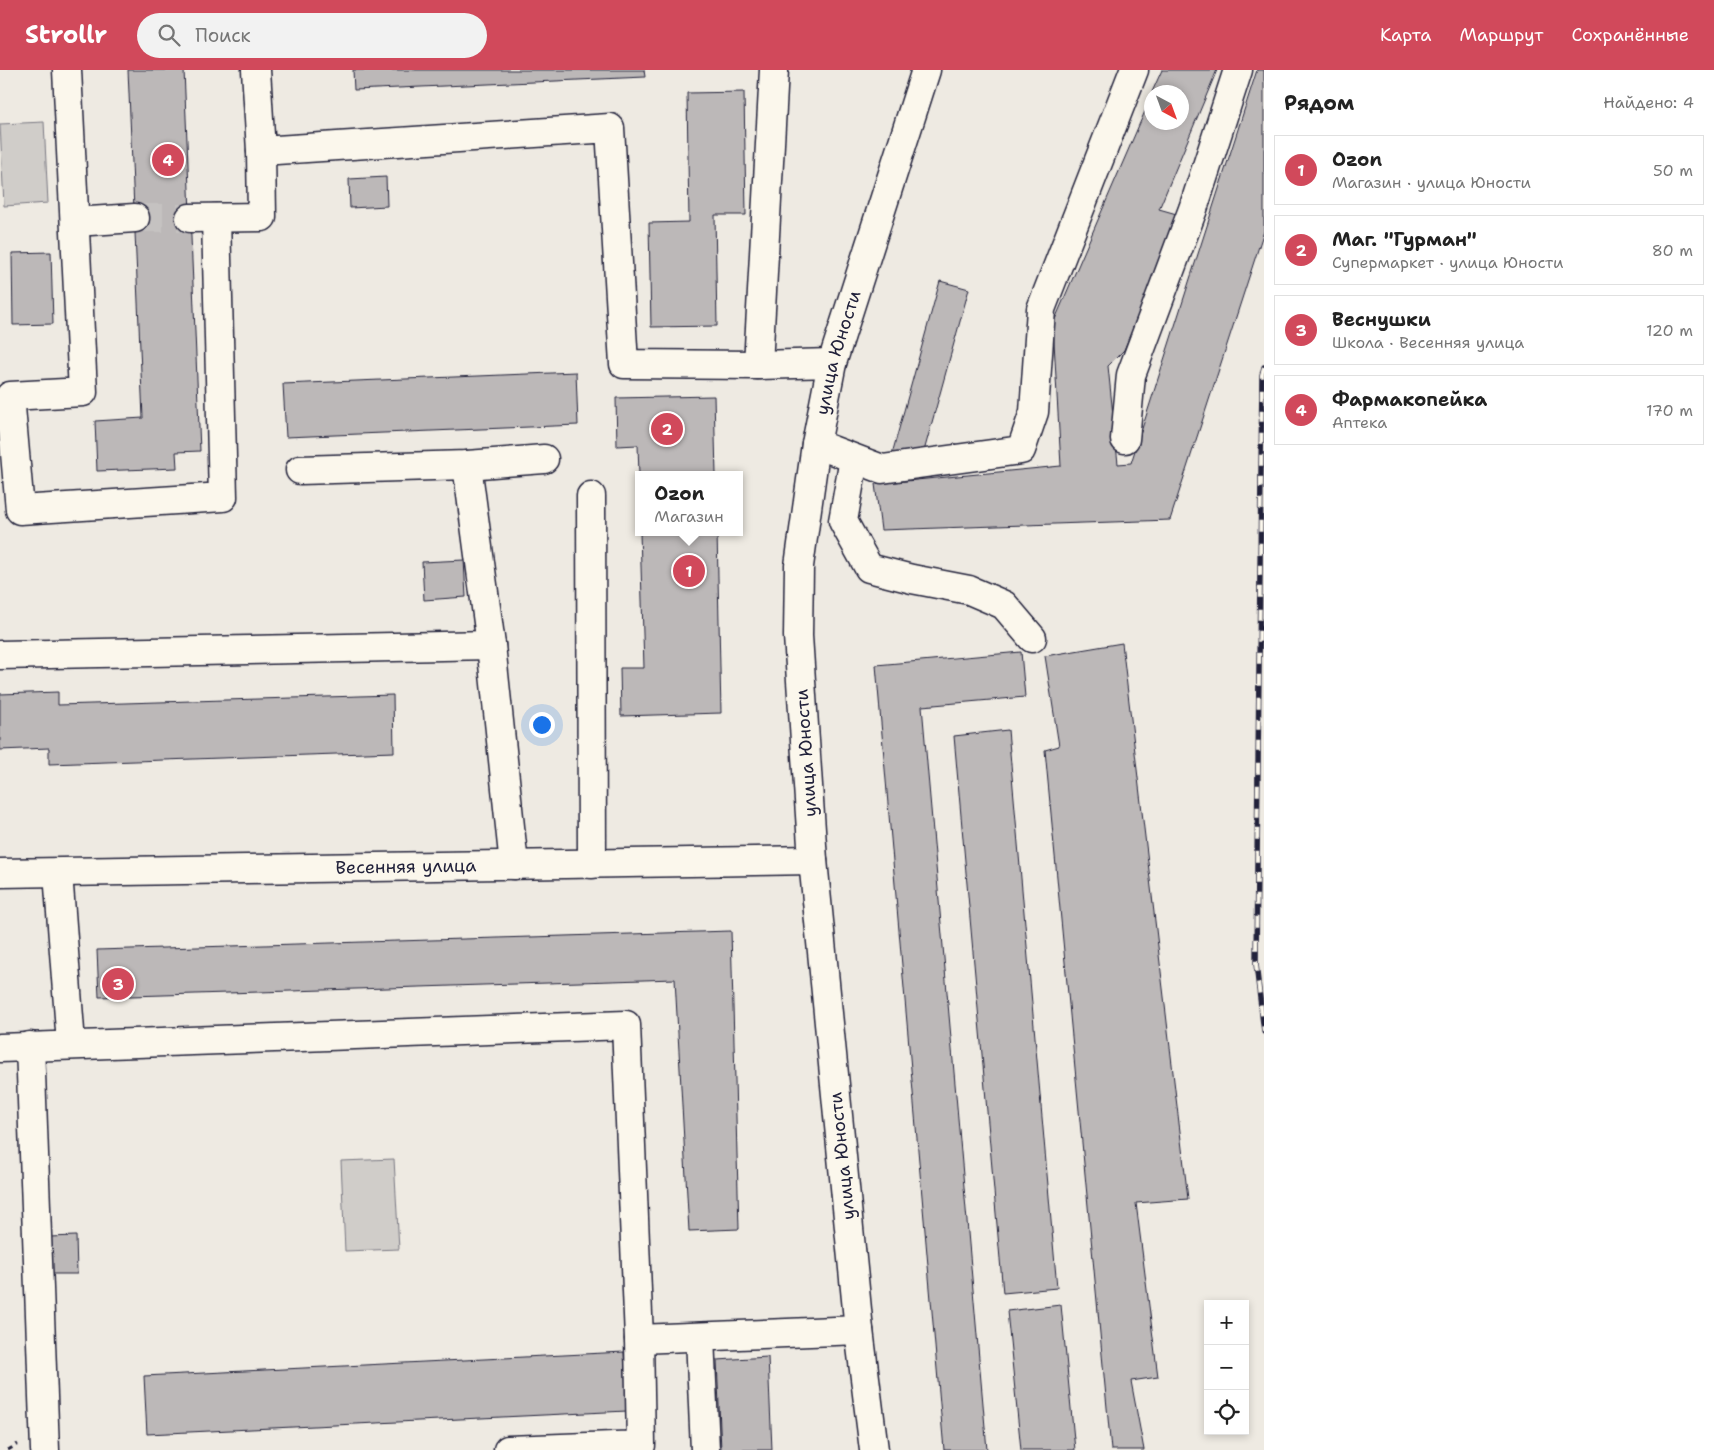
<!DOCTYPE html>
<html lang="ru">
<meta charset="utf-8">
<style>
:root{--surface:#fff;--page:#f2f2f2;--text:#222;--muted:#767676;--line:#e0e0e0;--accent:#d1495b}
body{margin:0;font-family:"Shantell Sans",sans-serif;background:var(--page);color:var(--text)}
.controls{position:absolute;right:15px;bottom:15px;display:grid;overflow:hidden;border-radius:0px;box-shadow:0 2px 8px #0003}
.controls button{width:45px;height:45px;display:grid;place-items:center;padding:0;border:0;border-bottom:1px solid var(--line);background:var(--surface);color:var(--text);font:25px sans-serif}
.compass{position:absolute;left:1144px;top:15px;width:45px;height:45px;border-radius:50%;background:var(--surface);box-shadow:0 2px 8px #0003;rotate:139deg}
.you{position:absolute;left:541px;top:654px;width:18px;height:18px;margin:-12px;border:4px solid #fff;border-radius:50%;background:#1a73e8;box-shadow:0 0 0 8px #1a73e833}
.badge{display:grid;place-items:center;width:32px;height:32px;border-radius:50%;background:var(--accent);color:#fff;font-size:16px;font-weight:700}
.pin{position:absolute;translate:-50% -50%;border:2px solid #fff;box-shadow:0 1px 5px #0006}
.popup{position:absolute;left:635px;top:401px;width:108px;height:65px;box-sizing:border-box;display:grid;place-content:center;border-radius:0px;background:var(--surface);filter:drop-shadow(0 1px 4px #0005);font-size:16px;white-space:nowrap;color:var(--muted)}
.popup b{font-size:19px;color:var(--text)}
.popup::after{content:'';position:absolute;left:50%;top:100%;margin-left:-10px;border:10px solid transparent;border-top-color:var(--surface)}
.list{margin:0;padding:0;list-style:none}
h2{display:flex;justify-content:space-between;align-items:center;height:65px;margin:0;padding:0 20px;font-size:21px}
h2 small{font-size:16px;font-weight:400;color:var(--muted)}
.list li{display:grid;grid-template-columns:32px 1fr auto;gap:15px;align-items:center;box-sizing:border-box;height:70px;margin:0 10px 10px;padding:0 10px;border:1px solid var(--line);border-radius:0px}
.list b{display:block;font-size:19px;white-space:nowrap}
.list p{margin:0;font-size:16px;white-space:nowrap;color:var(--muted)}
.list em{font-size:16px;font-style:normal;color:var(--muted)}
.icon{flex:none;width:28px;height:28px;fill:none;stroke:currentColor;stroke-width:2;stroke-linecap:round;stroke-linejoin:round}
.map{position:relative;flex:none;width:1264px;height:1380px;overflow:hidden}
header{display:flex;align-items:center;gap:30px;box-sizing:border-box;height:70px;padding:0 25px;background:var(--accent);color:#fff}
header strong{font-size:24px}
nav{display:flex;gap:28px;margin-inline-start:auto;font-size:18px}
.search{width:350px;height:45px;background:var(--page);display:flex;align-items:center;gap:12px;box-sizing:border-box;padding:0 18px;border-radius:28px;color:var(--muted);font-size:19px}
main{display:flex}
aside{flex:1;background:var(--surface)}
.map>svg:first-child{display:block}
.green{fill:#d0cdc9;stroke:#797882}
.building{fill:#bcb8b8;stroke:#22223b}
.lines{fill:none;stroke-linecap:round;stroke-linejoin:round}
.minor-tunnel{stroke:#c5c2c1;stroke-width:28;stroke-dasharray:28 14;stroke-linecap:butt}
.minor-casing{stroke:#22223b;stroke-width:31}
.path{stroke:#22223b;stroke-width:3;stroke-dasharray:5 4;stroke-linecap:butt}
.minor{stroke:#fbf7ec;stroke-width:28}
.rail-casing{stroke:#22223b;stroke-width:5.5}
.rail{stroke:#fbf7ec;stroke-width:4;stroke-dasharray:11;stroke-linecap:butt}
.labels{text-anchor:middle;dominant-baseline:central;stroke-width:4;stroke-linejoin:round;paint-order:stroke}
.street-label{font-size:18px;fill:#22223b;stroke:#fbf7ec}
</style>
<header>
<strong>Strollr</strong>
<div class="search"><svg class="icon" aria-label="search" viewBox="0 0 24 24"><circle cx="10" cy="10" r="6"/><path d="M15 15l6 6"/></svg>Поиск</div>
<nav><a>Карта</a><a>Маршрут</a><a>Сохранённые</a></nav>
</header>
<main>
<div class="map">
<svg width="1264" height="1380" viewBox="0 0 1264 1380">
<rect width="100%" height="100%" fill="#eeeae2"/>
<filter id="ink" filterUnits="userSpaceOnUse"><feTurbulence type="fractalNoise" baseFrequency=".02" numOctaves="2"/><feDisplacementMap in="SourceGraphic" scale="10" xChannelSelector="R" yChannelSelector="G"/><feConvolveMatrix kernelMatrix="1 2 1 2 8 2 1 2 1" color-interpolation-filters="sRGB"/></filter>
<g filter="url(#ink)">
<!-- green -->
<g class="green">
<path d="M44 52 48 133 4 136 0 54Z"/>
<path d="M394 1089 399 1179 345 1181 341 1091Z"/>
</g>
<!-- building -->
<g class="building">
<path d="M128 0H184L200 381 176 382 177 398 97 401 95 351 143 348Z"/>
<path d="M353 0H644L645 7 354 20Z"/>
<path d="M1162 0H1217L1159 139 1180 145 1124 280 1108 296 1118 394 1131 393 1257 0H1264V161L1170 450 881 460 875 414 1061 396 1053 254 1152 25V52H1182V22H1152Z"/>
<path d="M744 22 746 145H715L717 256 651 257 649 153 689 152 687 23Z"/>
<path d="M386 107 387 136 350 138 349 109Z"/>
<path d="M51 182 53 254 13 255 12 183Z"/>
<path d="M940 211 969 219 921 392 892 384Z"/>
<path d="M576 302 578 355 286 367 283 314Z"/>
<path d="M714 326 716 405H639L638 375 617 376 616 328Z"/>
<path d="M640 462H717L721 643 621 646 620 598H644Z"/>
<path d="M464 490 466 527 424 530 422 492Z"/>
<path d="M1122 573 1188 1129 1136 1133 1158 1307 1131 1311 1144 1380H1111L1045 680 1059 676 1045 586Z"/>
<path d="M1021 582 1025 627 922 636 987 1380H944L876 595Z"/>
<path d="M58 622V635L393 625 394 682 49 694V678L0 680V624Z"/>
<path d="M1008 660 1057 1218 1003 1223 954 666Z"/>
<path d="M731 861 739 1159 689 1161 675 909 99 927 97 880Z"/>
<path d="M76 1166 77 1204H50V1167Z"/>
<path d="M1061 1235 1075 1380H1021L1007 1241Z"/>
<path d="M624 1282 627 1341 147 1364 144 1306Z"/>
<path d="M768 1287 772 1380H721L717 1290Z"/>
</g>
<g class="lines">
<!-- minor-tunnel -->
<path class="minor-tunnel" d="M135 148H190"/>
<!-- minor casing -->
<g class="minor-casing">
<g id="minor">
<path d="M67 0 83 322 10 326 20 440 223 427 216 148"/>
<path d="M256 0 261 81 610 58 624 294 758 295 832 293"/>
<path d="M190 148 262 147 261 81"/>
<path d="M75 152 135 148"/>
<path d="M758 295 774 0"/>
<path d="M1125 369 1131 305 1193 139 1238 0"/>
<path d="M816 374 882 399 1021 380 1034 342 1041 239 1134 0"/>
<path d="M854 389 843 451 869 498 912 509 969 520 1004 535 1032 568"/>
<path d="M467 395 491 575 514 795"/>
<path d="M300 400 467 395 544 389"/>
<path d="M591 426 592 794"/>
<path d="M0 585 491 575"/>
<path id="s1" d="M0 803 813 790"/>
<path d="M58 803 71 974"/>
<path d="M30 976 45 1380"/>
<path d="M0 978 626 955 639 1269 641 1375 508 1380"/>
<path d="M700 1267 705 1380"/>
<path d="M639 1269 859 1260"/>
<path id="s2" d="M874 1380 859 1260 813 790 798 566 799 496 816 374 832 293 926 0"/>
</g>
</g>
<!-- path -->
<path class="path" d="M8 1380 18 1374"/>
<!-- minor -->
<use href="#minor" class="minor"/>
<!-- rail casing -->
<g class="rail-casing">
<path id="rail" d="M1264 297 1262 305 1256 894 1264 962"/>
</g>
<!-- rail -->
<use href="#rail" class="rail"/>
</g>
</g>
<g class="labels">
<!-- street labels -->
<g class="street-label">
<text stroke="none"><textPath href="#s2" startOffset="1105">улица Юности</textPath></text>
<text transform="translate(806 683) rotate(-94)">улица Юности</text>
<text stroke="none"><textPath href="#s1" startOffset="406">Весенняя улица</textPath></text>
<text transform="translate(842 1086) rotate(-96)">улица Юности</text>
</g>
</g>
</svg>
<div class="controls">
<button>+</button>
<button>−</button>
<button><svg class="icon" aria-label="locate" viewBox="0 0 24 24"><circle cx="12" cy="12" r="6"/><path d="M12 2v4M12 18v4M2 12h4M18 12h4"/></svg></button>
</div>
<svg class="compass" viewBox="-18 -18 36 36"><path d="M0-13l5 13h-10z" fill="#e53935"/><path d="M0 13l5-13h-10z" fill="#767676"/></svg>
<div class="you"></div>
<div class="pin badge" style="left:689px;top:501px">1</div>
<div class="popup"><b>Ozon</b>Магазин</div>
<div class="pin badge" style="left:667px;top:359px">2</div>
<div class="pin badge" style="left:118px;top:914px">3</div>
<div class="pin badge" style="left:168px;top:90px">4</div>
</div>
<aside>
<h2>Рядом<small>Найдено: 4</small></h2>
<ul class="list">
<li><span class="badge">1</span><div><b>Ozon</b><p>Магазин · улица Юности</p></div><em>50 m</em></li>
<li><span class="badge">2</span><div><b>Маг. &quot;Гурман&quot;</b><p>Супермаркет · улица Юности</p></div><em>80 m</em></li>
<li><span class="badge">3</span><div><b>Веснушки</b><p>Школа · Весенняя улица</p></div><em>120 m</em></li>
<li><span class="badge">4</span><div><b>Фармакопейка</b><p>Аптека</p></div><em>170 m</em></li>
</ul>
</aside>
</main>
